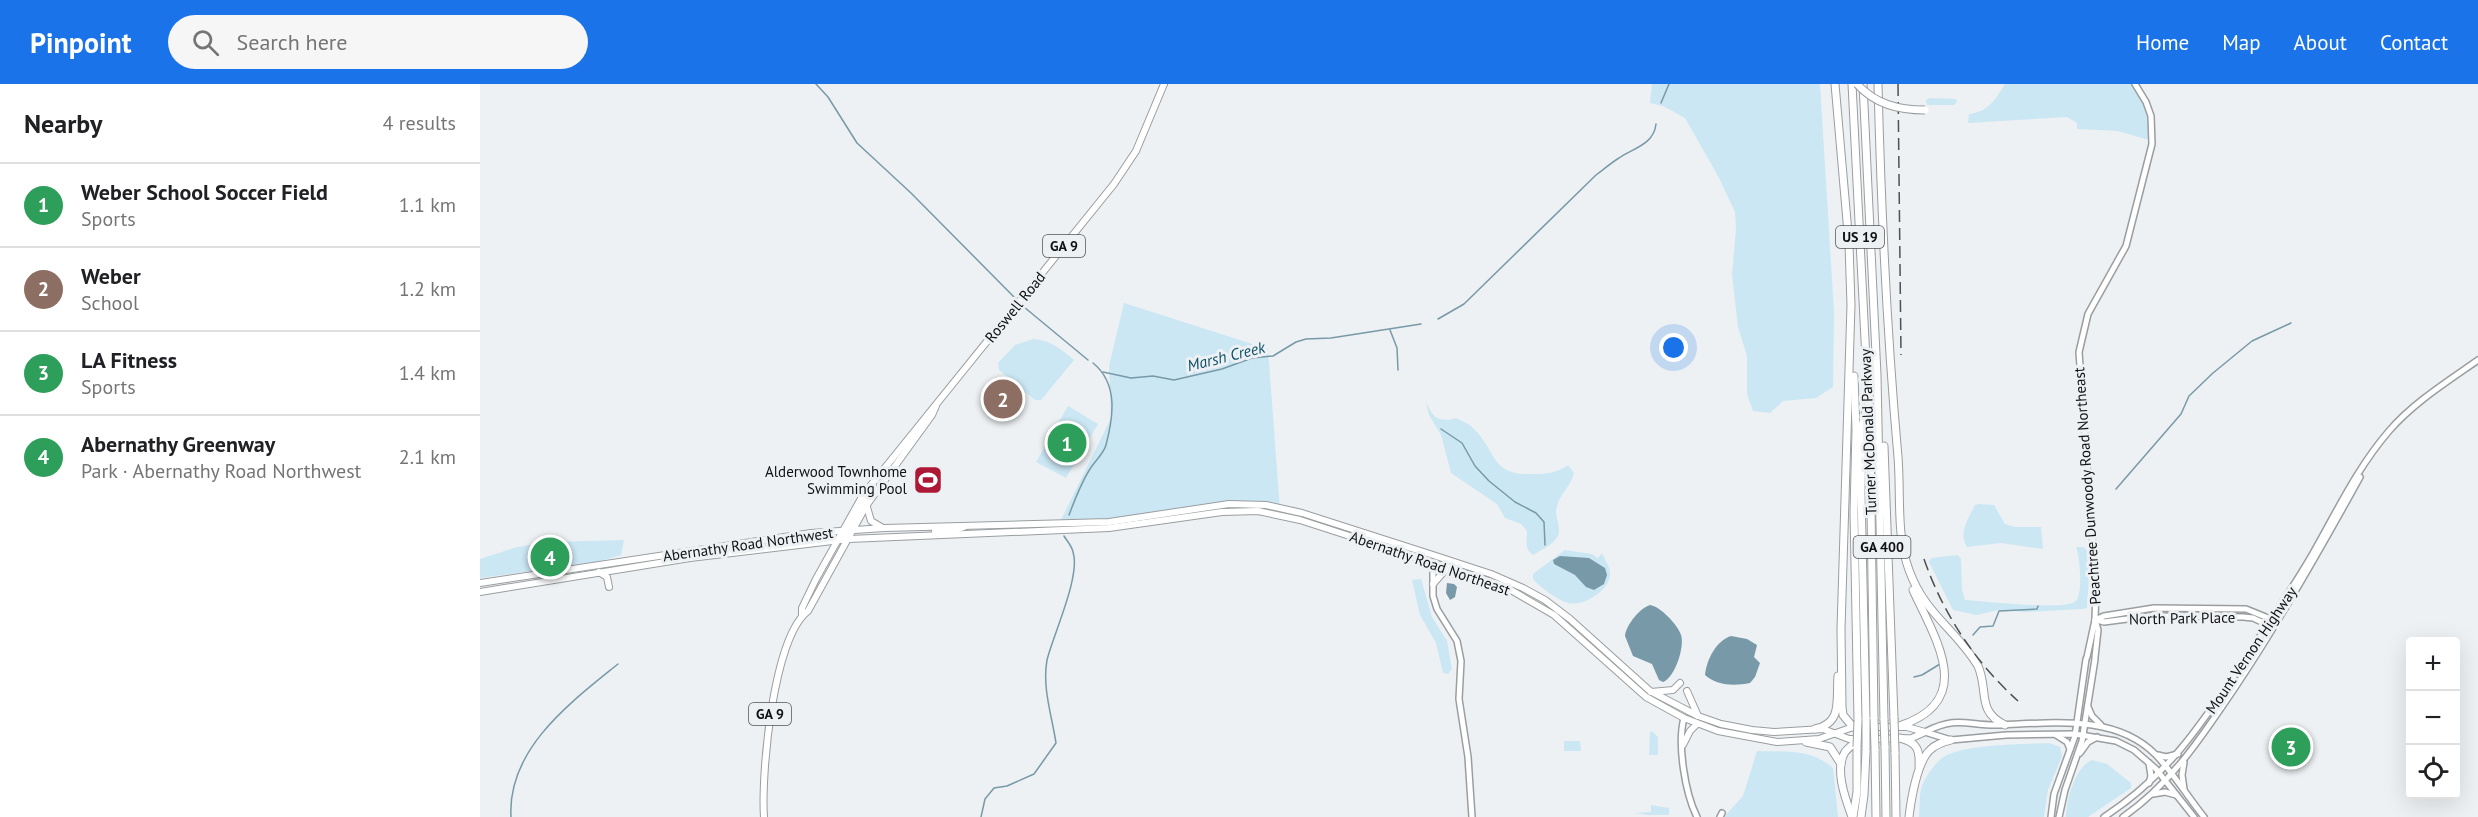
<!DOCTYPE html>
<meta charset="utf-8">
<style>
:root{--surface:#fff;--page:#f6f6f6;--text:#202124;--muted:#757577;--line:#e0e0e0;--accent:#1a73e8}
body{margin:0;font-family:"PT Sans",sans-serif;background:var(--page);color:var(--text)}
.controls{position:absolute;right:18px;bottom:18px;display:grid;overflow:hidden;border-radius:6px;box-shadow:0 6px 24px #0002}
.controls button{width:54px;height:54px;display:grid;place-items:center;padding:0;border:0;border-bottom:2px solid var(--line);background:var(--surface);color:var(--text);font:30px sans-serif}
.you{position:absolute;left:1194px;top:264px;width:21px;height:21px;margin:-15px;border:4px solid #fff;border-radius:50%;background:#1a73e8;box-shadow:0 0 0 9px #1a73e833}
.badge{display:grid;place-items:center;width:39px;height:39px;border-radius:50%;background:var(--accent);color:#fff;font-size:20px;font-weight:700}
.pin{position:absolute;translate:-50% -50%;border:3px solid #fff;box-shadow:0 2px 6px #0006}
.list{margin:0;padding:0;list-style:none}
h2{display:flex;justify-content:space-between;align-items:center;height:78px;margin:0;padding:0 24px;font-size:26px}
h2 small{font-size:20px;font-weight:400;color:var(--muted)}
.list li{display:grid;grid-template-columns:39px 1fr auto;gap:18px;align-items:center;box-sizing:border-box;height:84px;padding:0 24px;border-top:2px solid var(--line)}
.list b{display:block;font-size:22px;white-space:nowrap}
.list p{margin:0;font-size:20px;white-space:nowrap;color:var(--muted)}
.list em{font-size:20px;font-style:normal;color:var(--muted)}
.icon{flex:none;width:33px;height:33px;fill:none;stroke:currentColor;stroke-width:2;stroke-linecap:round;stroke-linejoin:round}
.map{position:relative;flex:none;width:1998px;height:733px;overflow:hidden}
header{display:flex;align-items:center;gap:36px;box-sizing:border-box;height:84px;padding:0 30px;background:var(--accent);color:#fff}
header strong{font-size:28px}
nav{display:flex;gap:33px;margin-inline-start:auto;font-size:21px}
.search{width:420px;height:54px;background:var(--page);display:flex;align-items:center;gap:15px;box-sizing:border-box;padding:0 21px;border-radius:33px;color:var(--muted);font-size:22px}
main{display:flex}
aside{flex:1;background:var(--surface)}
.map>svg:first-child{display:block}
.green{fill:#cbe7f4}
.water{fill:#7899a8}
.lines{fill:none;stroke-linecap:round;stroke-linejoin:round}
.stream{stroke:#7899a8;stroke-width:1.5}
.secondary-casing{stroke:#9a9ea0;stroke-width:8}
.primary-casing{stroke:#9a9ea0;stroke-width:8}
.highway-casing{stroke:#9a9ea0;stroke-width:9}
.secondary{stroke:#fff;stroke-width:5}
.primary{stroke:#fff;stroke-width:6}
.highway{stroke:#fff;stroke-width:7}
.rail{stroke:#4f5153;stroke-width:1.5;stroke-dasharray:12 6;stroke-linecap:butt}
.highway-bridge-casing{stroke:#9a9ea0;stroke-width:9;stroke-linecap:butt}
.highway-bridge{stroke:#fff;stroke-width:7}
.labels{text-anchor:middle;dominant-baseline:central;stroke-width:6;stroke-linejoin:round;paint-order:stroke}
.shield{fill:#edf1f3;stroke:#525456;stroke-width:1.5}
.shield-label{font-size:14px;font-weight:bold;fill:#101112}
.street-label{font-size:15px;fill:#101112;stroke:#edf1f3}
.poi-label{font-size:15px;fill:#101112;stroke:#edf1f3;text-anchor:end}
.water-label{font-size:16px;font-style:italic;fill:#105169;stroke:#edf1f3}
</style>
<header>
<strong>Pinpoint</strong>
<div class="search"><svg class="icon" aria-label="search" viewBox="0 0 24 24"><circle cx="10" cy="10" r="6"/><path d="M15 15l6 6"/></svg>Search here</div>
<nav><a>Home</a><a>Map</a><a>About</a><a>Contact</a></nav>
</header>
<main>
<aside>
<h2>Nearby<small>4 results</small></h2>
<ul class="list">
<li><span class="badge" style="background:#2e9e5b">1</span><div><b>Weber School Soccer Field</b><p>Sports</p></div><em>1.1 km</em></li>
<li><span class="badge" style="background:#8d6e63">2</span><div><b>Weber</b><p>School</p></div><em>1.2 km</em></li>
<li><span class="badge" style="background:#2e9e5b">3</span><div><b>LA Fitness</b><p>Sports</p></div><em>1.4 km</em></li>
<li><span class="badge" style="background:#2e9e5b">4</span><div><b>Abernathy Greenway</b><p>Park · Abernathy Road Northwest</p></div><em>2.1 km</em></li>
</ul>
</aside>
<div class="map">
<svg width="1998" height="733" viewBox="0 0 1998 733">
<rect width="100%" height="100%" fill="#edf1f3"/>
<!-- green -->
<g class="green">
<path d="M1172 0H1340L1354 228 1353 303 1336 314 1303 317 1290 329 1273 327 1267 310V272L1258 243 1252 190 1256 145 1255 128 1238 92 1205 34 1183 22 1170 19Z"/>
<path d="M1525 0H1656L1671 26V55H1665L1638 47 1597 45V39L1587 33 1488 39 1489 30C1508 28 1515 16 1525 0Z"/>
<path d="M1450 14 1476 15 1477 18 1474 21H1447L1446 16Z"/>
<path d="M644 219 788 265 800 426C737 419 693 432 632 441 614 443 595 443 577 444L631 334 629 282Z"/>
<path d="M553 255C570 256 581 265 594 276L561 316H555L519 286 518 279 535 261Z"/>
<path d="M946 318C953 334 959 339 976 334 981 337 988 339 992 343 1018 367 1009 392 1053 390 1067 390 1077 389 1088 381L1094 389C1091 402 1080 410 1077 422 1074 431 1079 437 1079 446 1080 458 1062 465 1053 471 1044 465 1047 457 1047 447L1041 440 1025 434 1017 420 971 389 961 351 949 331Z"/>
<path d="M588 322 618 340 586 394 556 378Z"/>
<path d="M1499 420 1514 421 1525 440 1535 443H1561L1563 465 1521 459 1487 463C1478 449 1488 435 1495 421Z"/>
<path d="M144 456 141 471 117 478 0 494V475L37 463 68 458Z"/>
<path d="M1596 463H1603L1608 467 1610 478 1607 524 1602 525 1547 528 1518 526 1497 531 1473 526 1449 478 1451 474 1478 471 1481 475 1482 506 1485 516C1502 517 1586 527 1596 517 1603 510 1600 473 1596 463Z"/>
<path d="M1085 466 1112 470 1118 474 1122 469C1125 476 1131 484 1130 491 1129 507 1103 523 1088 519 1077 516 1060 503 1053 495V490Z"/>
<path d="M941 495 952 533 967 557 972 585 968 590 963 589 956 559 940 531 932 496Z"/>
<path d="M1172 647 1178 653V671H1169L1170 648Z"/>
<path d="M1084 657H1100L1101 667H1084Z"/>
<path d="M1569 659 1580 663 1582 672 1568 706 1564 733H1439C1440 724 1439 714 1441 705 1444 695 1454 680 1462 674 1480 660 1544 660 1569 659Z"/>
<path d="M1277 667C1305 668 1330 664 1353 684L1358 733H1244L1263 712Z"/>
<path d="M1612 676 1627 680 1651 699V704L1608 733H1586C1586 716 1595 683 1612 676Z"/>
<path d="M1171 721 1189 724V731H1168L1154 729 1171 728Z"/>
</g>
<!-- water -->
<g class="water">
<path d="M1080 472 1109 474 1125 484 1127 491 1124 500 1114 506 1106 503 1095 491 1074 480 1073 476Z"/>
<path d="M967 499 974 500 977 503 975 513 970 516 966 509Z"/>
<path d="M1170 521C1180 522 1198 541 1201 551 1205 562 1195 594 1183 598L1179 596 1172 580 1153 572 1145 552C1146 541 1160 524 1170 521Z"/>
<path d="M1251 552 1267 555 1277 561 1274 573 1280 579 1275 593 1270 599C1255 602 1237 602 1225 591 1227 575 1236 557 1251 552Z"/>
</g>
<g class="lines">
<!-- stream -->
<g class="stream">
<path d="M336 0 348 13 377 59 431 109 535 214"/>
<path d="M1181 19 1189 0"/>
<path d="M544 223 608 276"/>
<path d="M958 235 984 220 1116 91C1124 85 1131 79 1139 74 1154 64 1174 60 1176 40"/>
<path d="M910 246 917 264 918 286"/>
<path d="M623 288 651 294 673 292 694 296 742 285 772 274 793 272 816 258 826 255 851 254 941 240"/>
<path d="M961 345 982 359 995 382 1009 397 1035 418 1056 429 1064 438 1065 461"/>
<path d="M1636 405 1701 330 1709 312 1733 289 1772 257 1811 239"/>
<path d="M589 431C595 415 601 399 610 385 615 377 624 369 626 361 633 334 639 300 613 279"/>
<path d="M1493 551 1500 543 1513 542 1519 527 1557 525 1558 522"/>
<path d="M1434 593 1442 591 1460 580"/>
<path d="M31 733C27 665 91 618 138 580"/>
<path d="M501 733 505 715 514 704 527 702 554 690 576 659C572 632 562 604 567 576 573 551 601 492 593 468 592 462 587 457 584 452"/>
</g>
<!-- secondary casing -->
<g class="secondary-casing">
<g id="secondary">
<path d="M953 478V512L957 525 977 557 981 577 979 615 988 673 992 733"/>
<path d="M1615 536 1624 532 1674 524 1766 525 1793 536"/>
<path d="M1617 536 1624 538 1670 532 1763 533 1773 534 1788 541"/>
<path d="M1607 573 1615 536 1616 504 1599 268 1608 230 1646 162 1672 60 1671 32 1666 18 1655 0"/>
<path d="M1615 573 1618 546 1615 536"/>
<path d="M1608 623 1612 632 1621 641"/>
<path d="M1204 634C1197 660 1205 709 1217 733"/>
<path d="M1445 648C1479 631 1486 642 1520 641 1572 639 1636 630 1676 671 1694 690 1708 713 1724 733"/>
<path d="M1445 648 1471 656 1526 651 1595 650 1636 657 1654 666 1676 685 1714 733"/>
<path d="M1576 651 1587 658 1590 665"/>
<path d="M1600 669 1608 658 1617 653"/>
<path d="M1678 671 1686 673 1698 670"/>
<path d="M1669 699 1671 692 1669 679"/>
<path d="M1704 705 1702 691 1704 678"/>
<path d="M1673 710 1685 708 1696 711"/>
<path d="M1240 733 1242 729"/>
<path d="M1571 733 1574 710 1595 652 1606 575"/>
<path d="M1579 733 1585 706 1602 657 1615 575"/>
<path d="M1624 733C1689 691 1723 638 1765 575 1788 540 1811 507 1832 471 1856 429 1877 384 1909 347 1933 319 1968 297 1998 276"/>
<path d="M1643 733C1692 699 1723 651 1756 602 1801 535 1841 464 1880 393"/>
</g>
</g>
<!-- primary casing -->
<g class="primary-casing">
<g id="primary">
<path d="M387 423 391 437 403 444"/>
<path d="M455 447 475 446 484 443"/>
<path d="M363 455 393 405"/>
<path d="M119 488 127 493 129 503"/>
<path d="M0 499 331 449 404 444 629 438 749 420 786 421 822 429 953 471 1011 490 1043 504 1065 516 1090 535 1170 607 1218 632 1241 640 1272 646 1294 648 1343 645 1369 655H1379"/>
<path d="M953 500 968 483"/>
<path d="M0 508 210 474 369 455 629 444 742 428 778 427 820 436 1024 502 1074 531 1166 613 1204 634 1238 647 1297 658 1339 655 1373 643H1427L1445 648"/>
<path d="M322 531V524L336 495 383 411 634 100 656 67 684 0"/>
<path d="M1207 607 1218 632"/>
<path d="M1171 608 1193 606 1200 599"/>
<path d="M1393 655 1432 654 1445 648"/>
<path d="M1203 661 1210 647 1217 640"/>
<path d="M284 733C281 691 293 553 328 527L386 422 452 331 456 322"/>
</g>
</g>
<!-- highway casing -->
<g class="highway-casing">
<g id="highway">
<path d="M1355 0 1369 160 1371 221 1361 545 1362 623 1363 631 1373 643"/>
<path d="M1372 0 1390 354 1394 635"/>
<path d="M1383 0 1397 291 1404 636"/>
<path d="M1398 0C1401 124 1407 250 1418 373 1421 411 1416 451 1429 486 1445 531 1476 545 1498 582 1509 607 1496 627 1525 641"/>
<path d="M1374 292 1376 345 1374 429 1378 636"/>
<path d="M1404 362 1414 634"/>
<path d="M1386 635 1381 408 1382 342 1386 326"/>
<path d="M1419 642C1497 617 1456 556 1433 506"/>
<path d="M1335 645C1363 639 1356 616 1358 592"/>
<path d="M1420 654C1437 658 1440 666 1439 682"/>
<path d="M1326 658 1350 663 1361 680"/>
<path d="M1405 662 1406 733"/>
<path d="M1395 665 1396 733"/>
<path d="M1415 668 1416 733"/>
<path d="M1372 733C1366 716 1354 686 1365 668 1369 663 1375 659 1379 655"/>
<path d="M1373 733 1377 708V663"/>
<path d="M1381 733 1384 711 1386 667"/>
<path d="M1429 733C1431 716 1437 678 1450 666 1456 660 1463 658 1471 656"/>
</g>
</g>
<!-- secondary -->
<use href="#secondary" class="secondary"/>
<!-- primary -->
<use href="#primary" class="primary"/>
<!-- highway -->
<use href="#highway" class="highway"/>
<!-- rail -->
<g class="rail">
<path d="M1418 0 1421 271"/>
<path d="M1444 475C1463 530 1495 578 1538 617"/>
</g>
<!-- highway-bridge casing -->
<g class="highway-bridge-casing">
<g id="highway-bridge">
<path d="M1377 0C1395 20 1418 26 1445 26"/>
<path d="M1414 634 1415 668"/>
<path d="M1386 635V667"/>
<path d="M1394 635 1395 665"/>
<path d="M1404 636 1405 662"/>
<path d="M1377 663 1378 636"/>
</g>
</g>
<!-- highway-bridge -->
<use href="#highway-bridge" class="highway-bridge"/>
</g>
<!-- icons -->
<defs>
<g id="stadium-square" transform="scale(1.5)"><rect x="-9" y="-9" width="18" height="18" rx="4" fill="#ad1837" stroke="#edf1f3"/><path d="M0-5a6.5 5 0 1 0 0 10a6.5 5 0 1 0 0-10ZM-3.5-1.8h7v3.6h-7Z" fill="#fff"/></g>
</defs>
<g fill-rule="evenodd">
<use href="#stadium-square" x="448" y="396"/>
</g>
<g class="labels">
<!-- shield labels -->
<g class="shield">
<rect x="1356" y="142" width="48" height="22" rx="4.5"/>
<rect x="563" y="151" width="42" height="22" rx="4.5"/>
<rect x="1373.5" y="452" width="57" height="22" rx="4.5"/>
<rect x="269" y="619" width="42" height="22" rx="4.5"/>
</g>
<g class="shield-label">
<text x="1380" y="153">US 19</text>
<text x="584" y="162">GA 9</text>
<text x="1402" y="463">GA 400</text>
<text x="290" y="630">GA 9</text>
</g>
<!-- street labels -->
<g class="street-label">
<text transform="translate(535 223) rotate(-51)">Roswell Road</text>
<text transform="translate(1388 348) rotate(-92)">Turner McDonald Parkway</text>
<text transform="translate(1607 402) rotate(-94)">Peachtree Dunwoody Road Northeast</text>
<text transform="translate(268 460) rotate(-8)">Abernathy Road Northwest</text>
<text transform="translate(950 479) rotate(19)">Abernathy Road Northeast</text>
<text transform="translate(1702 534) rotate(-1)">North Park Place</text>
<text transform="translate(1771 566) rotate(-56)">Mount Vernon Highway</text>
</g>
<!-- poi labels -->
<g class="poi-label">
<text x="427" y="387">Alderwood Townhome<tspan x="427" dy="17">Swimming Pool</tspan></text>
</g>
<!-- water labels -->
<g class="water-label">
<text transform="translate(746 272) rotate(-14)">Marsh Creek</text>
</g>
</g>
</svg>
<div class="controls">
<button>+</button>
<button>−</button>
<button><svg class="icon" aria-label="locate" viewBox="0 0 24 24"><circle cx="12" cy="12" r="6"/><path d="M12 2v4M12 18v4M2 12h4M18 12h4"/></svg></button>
</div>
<div class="you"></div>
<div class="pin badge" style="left:587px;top:359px;background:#2e9e5b">1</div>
<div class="pin badge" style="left:523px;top:315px;background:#8d6e63">2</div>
<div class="pin badge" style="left:1811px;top:663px;background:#2e9e5b">3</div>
<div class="pin badge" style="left:70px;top:473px;background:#2e9e5b">4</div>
</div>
</main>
